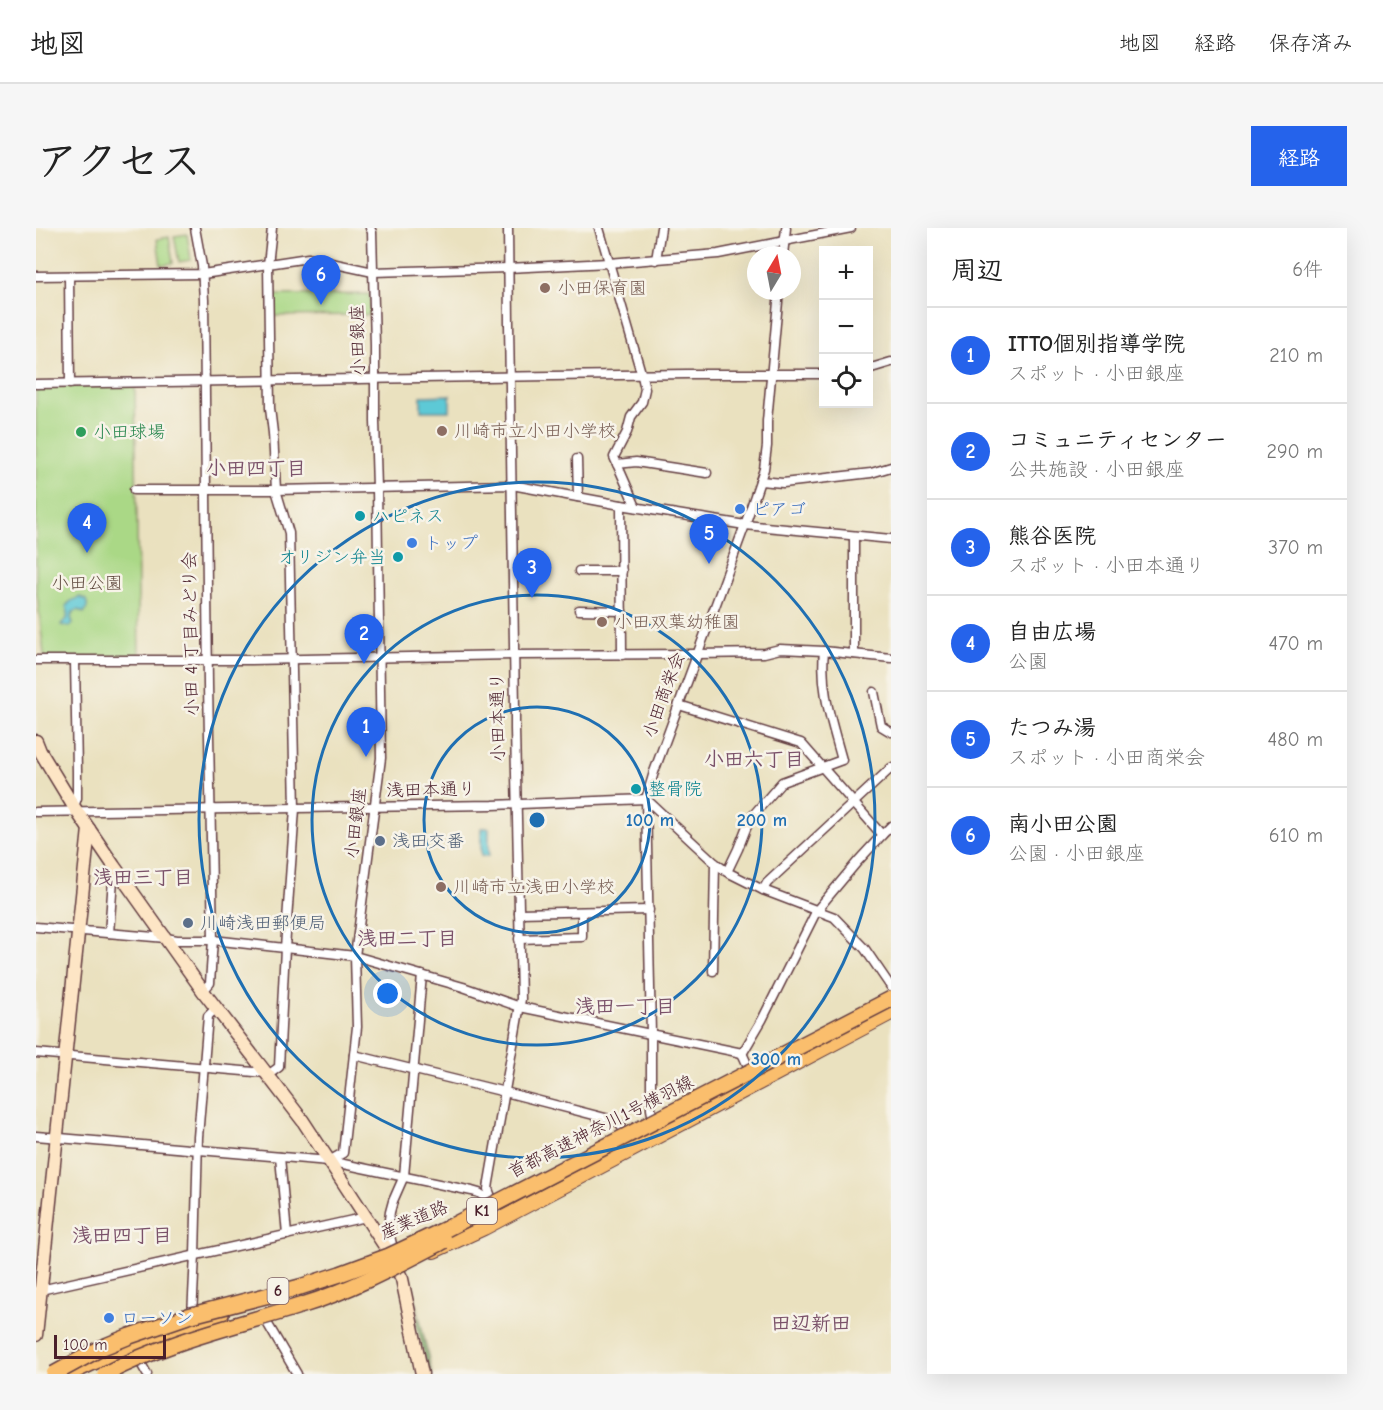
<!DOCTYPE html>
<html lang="ja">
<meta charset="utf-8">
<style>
:root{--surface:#fff;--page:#f6f6f6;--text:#222;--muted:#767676;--line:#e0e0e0;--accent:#2563eb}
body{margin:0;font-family:"Comic Neue","Klee One",sans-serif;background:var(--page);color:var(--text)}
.controls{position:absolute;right:18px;top:18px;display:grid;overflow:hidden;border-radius:0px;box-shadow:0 6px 24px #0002}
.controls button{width:54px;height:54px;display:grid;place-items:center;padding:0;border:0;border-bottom:2px solid var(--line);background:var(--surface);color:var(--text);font:30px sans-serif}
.compass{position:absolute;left:711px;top:18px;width:54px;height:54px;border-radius:50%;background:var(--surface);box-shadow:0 6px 24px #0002;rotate:10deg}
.scale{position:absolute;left:18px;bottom:15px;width:112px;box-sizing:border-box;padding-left:6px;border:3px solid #4a1f2b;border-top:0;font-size:16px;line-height:21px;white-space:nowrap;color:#4a1f2b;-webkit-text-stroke:4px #f7f3e8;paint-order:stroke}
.you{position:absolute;left:352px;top:766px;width:21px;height:21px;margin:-15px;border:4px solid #fff;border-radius:50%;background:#1a73e8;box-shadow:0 0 0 9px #1a73e833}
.badge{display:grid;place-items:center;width:39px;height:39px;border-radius:50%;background:var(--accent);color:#fff;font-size:20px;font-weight:700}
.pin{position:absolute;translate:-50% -50px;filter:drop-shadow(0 2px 3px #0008)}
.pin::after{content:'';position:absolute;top:32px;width:21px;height:18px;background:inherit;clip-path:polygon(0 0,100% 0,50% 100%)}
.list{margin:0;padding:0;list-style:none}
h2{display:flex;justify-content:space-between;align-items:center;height:78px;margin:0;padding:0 24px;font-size:26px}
h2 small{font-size:20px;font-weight:400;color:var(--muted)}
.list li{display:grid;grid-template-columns:39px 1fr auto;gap:18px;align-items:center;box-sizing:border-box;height:96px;padding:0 24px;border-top:2px solid var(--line)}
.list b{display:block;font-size:22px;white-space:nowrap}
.list p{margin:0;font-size:20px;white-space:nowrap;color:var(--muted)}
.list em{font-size:20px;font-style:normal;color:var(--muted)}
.icon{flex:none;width:33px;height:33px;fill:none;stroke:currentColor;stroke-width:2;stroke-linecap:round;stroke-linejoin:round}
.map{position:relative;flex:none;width:855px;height:1146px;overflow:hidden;border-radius:0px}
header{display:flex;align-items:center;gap:36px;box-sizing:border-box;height:84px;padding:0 30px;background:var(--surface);border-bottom:2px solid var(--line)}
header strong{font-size:28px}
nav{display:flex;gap:33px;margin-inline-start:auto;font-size:21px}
.intro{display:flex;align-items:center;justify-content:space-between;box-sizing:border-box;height:144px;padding:0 36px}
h1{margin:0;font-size:42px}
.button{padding:15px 27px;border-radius:0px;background:var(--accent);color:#fff;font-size:21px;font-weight:700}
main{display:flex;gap:36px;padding:0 36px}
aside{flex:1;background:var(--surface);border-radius:0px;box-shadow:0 6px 24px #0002}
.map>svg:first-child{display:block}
.green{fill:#aad886;stroke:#7a7c58;stroke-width:1.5}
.forest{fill:#87b873;stroke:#686c4f;stroke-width:1.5}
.water{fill:#5dc9d6;stroke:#547480;stroke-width:1.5}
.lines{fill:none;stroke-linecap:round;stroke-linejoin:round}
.street-casing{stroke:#623c41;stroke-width:11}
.secondary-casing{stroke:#623c41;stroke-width:15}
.primary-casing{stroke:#623c41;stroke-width:16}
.highway-casing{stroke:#623c41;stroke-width:18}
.street{stroke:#fff;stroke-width:8}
.secondary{stroke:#fde5c5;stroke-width:12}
.primary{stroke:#fabe6d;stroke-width:14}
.highway{stroke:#fabe6d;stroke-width:15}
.highway-bridge-casing{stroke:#623c41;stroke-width:18;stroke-linecap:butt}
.highway-bridge{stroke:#fabe6d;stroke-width:15}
.ring{fill:none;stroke:#1f6fb2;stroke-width:3}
.education-dot{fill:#8d6e63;stroke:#f7f3e8;stroke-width:2}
.leisure-dot{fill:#2e9e5b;stroke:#f7f3e8;stroke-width:2}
.shop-dot{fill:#3f7fe0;stroke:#f7f3e8;stroke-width:2}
.culture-dot{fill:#0f9aa8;stroke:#f7f3e8;stroke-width:2}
.service-dot{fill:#5c6f8a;stroke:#f7f3e8;stroke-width:2}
.labels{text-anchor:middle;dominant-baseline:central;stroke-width:5;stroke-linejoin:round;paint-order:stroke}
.shield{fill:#f7f3e8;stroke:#7e5f64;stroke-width:1.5}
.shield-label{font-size:16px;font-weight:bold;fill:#4a1f2b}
.education-label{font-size:18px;fill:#785e54;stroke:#f7f3e8;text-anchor:start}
.street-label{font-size:18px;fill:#4a1f2b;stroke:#f7f3e8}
.leisure-label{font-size:18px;fill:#27864d;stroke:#f7f3e8;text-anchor:start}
.shop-label{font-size:18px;fill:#366cbe;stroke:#f7f3e8;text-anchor:start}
.culture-label{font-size:18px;fill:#0d838f;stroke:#f7f3e8;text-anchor:start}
.park-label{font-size:18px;fill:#624d42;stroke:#f7f3e8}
.service-label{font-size:18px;fill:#4e5e75;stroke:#f7f3e8;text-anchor:start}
.neighbourhood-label{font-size:20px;font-weight:bold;fill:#7b526a;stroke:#f7f3e8}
.centre{fill:#1f6fb2;stroke:#f7f3e8;stroke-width:3}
.ring-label{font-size:18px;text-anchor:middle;font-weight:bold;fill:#1f6fb2;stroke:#f7f3e8;stroke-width:5;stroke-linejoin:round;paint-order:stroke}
</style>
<header>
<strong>地図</strong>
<nav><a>地図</a><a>経路</a><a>保存済み</a></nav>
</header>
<div class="intro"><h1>アクセス</h1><a class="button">経路</a></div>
<main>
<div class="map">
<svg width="855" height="1146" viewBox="0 0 855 1146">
<rect width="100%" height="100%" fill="#f7f3e8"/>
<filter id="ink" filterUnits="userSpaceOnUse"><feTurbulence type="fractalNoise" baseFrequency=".0167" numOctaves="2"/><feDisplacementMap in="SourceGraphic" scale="12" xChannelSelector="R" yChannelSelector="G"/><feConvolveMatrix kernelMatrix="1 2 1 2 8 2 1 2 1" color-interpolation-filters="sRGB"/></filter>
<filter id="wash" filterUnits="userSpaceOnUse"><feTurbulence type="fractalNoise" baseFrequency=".008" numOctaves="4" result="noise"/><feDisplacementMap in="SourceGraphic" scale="24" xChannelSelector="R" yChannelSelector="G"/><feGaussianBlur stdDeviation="1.35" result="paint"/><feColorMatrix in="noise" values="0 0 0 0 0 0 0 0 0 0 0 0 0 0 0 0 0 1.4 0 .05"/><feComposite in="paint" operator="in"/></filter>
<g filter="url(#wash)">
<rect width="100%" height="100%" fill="#eae1bf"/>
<!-- green -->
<g class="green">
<path d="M151 6 155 32 143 34 138 8Z"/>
<path d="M133 9 137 35 125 37 121 11Z"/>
<path d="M334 66V87L236 88 235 67Z"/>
<path d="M99 157 103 430H11L8 427 0 357V158Z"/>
</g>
<!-- forest -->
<path class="forest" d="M374 1048 396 1146H393L381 1097C384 1081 374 1064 371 1049Z"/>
<!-- water -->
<g class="water">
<path d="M414 167V183H385V168Z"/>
<path d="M44 369 50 372C52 377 52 381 48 385L42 382 37 384 35 389 37 396 34 399 25 397 26 395 31 391V390L32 384 30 378 35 373Z"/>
<rect x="445" y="600" width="8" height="28"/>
</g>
</g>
<g filter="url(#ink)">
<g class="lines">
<!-- street casing -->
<g class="street-casing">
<g id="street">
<path d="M159 0 166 38 168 72 172 457 177 712 174 755 167 763"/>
<path d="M563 0 606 148 609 161 606 174 595 189 591 204 578 229 600 279"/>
<path d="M747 27 750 0"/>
<path d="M620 32 625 0"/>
<path d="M0 48 167 46 272 30 337 44 472 40 573 35 682 26 815 0"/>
<path d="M33 48 34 156"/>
<path d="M832 141 855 134"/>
<path d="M0 156 651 146H788"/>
<path d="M541 231 542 269"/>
<path d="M581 236 600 234 671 245"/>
<path d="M724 253 747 255 835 245 855 239"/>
<path d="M98 262H240L476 257 585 277 709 297 855 311"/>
<path d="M585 277 586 427"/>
<path d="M818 308V426"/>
<path d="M543 343H586"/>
<path d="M543 382 586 383"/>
<path d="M0 432H215L478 427 661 426 728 425 744 421 788 423 855 430"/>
<path d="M838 464 845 498 855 504"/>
<path d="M643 477 765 515 846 607"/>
<path d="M38 579 41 570V543L39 433"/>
<path d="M0 584 457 577 610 571 679 635 691 644 727 662 798 689 829 721 855 759"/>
<path d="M691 644 702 621 713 593 719 585 746 554 806 532C796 495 784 462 788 423"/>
<path d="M727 662 731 655 855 540"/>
<path d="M483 685 613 682"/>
<path d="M0 699 130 710 141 712H177L319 728 427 759 484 779 706 825 716 847"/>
<path d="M73 705 78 638"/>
<path d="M483 711 546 709V684"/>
<path d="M677 743 679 635"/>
<path d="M0 825 231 845"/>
<path d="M706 826 726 792 781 682 822 633 846 607 855 598"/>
<path d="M318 827 469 864 581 893 591 906"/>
<path d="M232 847 243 839 249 720 259 581 253 305 240 262 237 205 234 180 232 37 236 0"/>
<path d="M617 892 615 881V806L610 571 618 544 709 297 728 241 731 218V193L743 63"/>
<path d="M0 908 293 933 436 963 443 965 457 975"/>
<path d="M244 929 251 1007"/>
<path d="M293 933 307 925 321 799 319 728 345 530 341 260 339 193V117L336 4 334 0"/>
<path d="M464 992 452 961 453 954 485 771 479 501V481L473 96 472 0"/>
<path d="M357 1021 352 999 354 984 357 973 368 948 386 747"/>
<path d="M0 1063 330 989"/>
<path d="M156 1088 159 1027 162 909 172 788 180 780"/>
<path d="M230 1093 261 1146"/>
<path d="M103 1132 111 1146"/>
</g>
</g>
<!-- secondary casing -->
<g class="secondary-casing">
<g id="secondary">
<path d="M0 513 4 523 38 579 78 638 167 763 267 893 352 1023 366 1051 386 1146"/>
<path d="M0 1107 53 601"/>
</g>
</g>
<!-- primary casing -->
<g class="primary-casing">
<path id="primary" d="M398 1023 448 1000 855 785"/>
</g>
<!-- highway casing -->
<g class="highway-casing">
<path id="highway" d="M32 1146 81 1123 108 1112 185 1086"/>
</g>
<!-- street -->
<use href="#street" class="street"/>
<!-- secondary -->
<use href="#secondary" class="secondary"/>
<!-- primary -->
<use href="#primary" class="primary"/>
<!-- highway -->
<use href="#highway" class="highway"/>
<!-- highway-bridge casing -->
<g class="highway-bridge-casing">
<g id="highway-bridge">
<path d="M18 1146 67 1119 94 1108 152 1088 264 1059 304 1046 353 1028 410 1001 855 771"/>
<path d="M69 1146C132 1113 200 1098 267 1077 316 1062 362 1037 408 1013"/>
</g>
</g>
<!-- highway-bridge -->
<use href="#highway-bridge" class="highway-bridge"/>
</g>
</g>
<!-- distance rings -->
<g class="ring">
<circle cx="501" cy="592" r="113"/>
<circle cx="501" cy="592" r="225"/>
<circle cx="501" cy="592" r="338"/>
</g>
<!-- markers -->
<g class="education-dot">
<circle cx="509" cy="60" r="6"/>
<circle cx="406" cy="203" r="6"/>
<circle cx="566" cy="394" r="6"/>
<circle cx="405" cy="659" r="6"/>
</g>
<circle class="leisure-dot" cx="45" cy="204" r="6"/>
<g class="shop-dot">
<circle cx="704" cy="281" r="6"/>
<circle cx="376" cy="315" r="6"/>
<circle cx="73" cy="1090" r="6"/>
</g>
<g class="culture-dot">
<circle cx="324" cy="288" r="6"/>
<circle cx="362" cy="329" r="6"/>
<circle cx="600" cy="561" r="6"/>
</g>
<g class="service-dot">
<circle cx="344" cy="613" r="6"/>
<circle cx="152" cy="695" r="6"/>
</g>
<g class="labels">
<!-- shield labels -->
<g class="shield">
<rect x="431" y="970" width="30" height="26" rx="4.5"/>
<rect x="231.5" y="1050" width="21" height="26" rx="4.5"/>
</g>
<g class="shield-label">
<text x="446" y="983">K1</text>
<text x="242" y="1063">6</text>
</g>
<!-- education labels -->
<g class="education-label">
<text x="521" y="60">小田保育園</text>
<text x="418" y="203">川崎市立小田小学校</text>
<text x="578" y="394">小田双葉幼稚園</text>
<text x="417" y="659">川崎市立浅田小学校</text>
</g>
<!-- street labels -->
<g class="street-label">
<text transform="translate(322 112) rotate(-91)">小田銀座</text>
<text transform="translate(155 406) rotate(-91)">小田 4 丁目みどり会</text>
<text transform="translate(628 467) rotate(-70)">小田商栄会</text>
<text transform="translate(462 489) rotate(-91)">小田本通り</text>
<text transform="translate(395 562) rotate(-1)">浅田本通り</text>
<text transform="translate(320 595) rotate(-83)">小田銀座</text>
<text transform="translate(565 899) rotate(-27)">首都高速神奈川1号横羽線</text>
<text transform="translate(378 992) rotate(-23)">産業道路</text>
</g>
<!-- leisure labels -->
<g class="leisure-label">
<text x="57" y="204">小田球場</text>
</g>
<!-- shop labels -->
<g class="shop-label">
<text x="716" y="281">ピアゴ</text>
<text x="388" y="315">トップ</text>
<text x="85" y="1090">ローソン</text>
</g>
<!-- culture labels -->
<g class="culture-label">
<text x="336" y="288">ハピネス</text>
<text x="350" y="329" text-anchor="end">オリジン弁当</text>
<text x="612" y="561">整骨院</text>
</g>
<!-- park labels -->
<g class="park-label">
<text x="51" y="355">小田公園</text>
</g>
<!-- service labels -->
<g class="service-label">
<text x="356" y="613">浅田交番</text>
<text x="164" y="695">川崎浅田郵便局</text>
</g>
<!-- neighbourhood labels -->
<g class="neighbourhood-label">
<text x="220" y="240">小田四丁目</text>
<text x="718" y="531">小田六丁目</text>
<text x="107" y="649">浅田三丁目</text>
<text x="371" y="710">浅田二丁目</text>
<text x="589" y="778">浅田一丁目</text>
<text x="86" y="1007">浅田四丁目</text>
<text x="775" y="1095">田辺新田</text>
</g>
</g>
<circle cx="501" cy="592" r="9" class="centre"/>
<g class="ring-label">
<text x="614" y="598">100 m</text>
<text x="726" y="598">200 m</text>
<text x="740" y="837">300 m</text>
</g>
</svg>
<div class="controls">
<button>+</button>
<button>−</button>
<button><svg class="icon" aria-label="locate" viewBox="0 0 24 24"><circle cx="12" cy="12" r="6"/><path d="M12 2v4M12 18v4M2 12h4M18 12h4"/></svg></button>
</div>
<svg class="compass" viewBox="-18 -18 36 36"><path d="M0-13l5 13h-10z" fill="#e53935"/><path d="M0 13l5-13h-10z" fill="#767676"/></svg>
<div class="scale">100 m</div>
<div class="you"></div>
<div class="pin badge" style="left:330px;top:529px">1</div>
<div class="pin badge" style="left:328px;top:436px">2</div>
<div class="pin badge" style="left:496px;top:370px">3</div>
<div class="pin badge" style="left:51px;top:325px">4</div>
<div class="pin badge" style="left:673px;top:336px">5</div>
<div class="pin badge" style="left:285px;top:77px">6</div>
</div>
<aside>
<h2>周辺<small>6件</small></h2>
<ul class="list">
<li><span class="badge">1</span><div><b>ITTO個別指導学院</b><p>スポット · 小田銀座</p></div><em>210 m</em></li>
<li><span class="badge">2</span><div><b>コミュニティセンター</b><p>公共施設 · 小田銀座</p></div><em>290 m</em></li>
<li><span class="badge">3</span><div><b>熊谷医院</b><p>スポット · 小田本通り</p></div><em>370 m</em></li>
<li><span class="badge">4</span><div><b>自由広場</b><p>公園</p></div><em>470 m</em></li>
<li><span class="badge">5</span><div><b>たつみ湯</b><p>スポット · 小田商栄会</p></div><em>480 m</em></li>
<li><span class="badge">6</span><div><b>南小田公園</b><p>公園 · 小田銀座</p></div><em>610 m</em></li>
</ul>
</aside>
</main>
